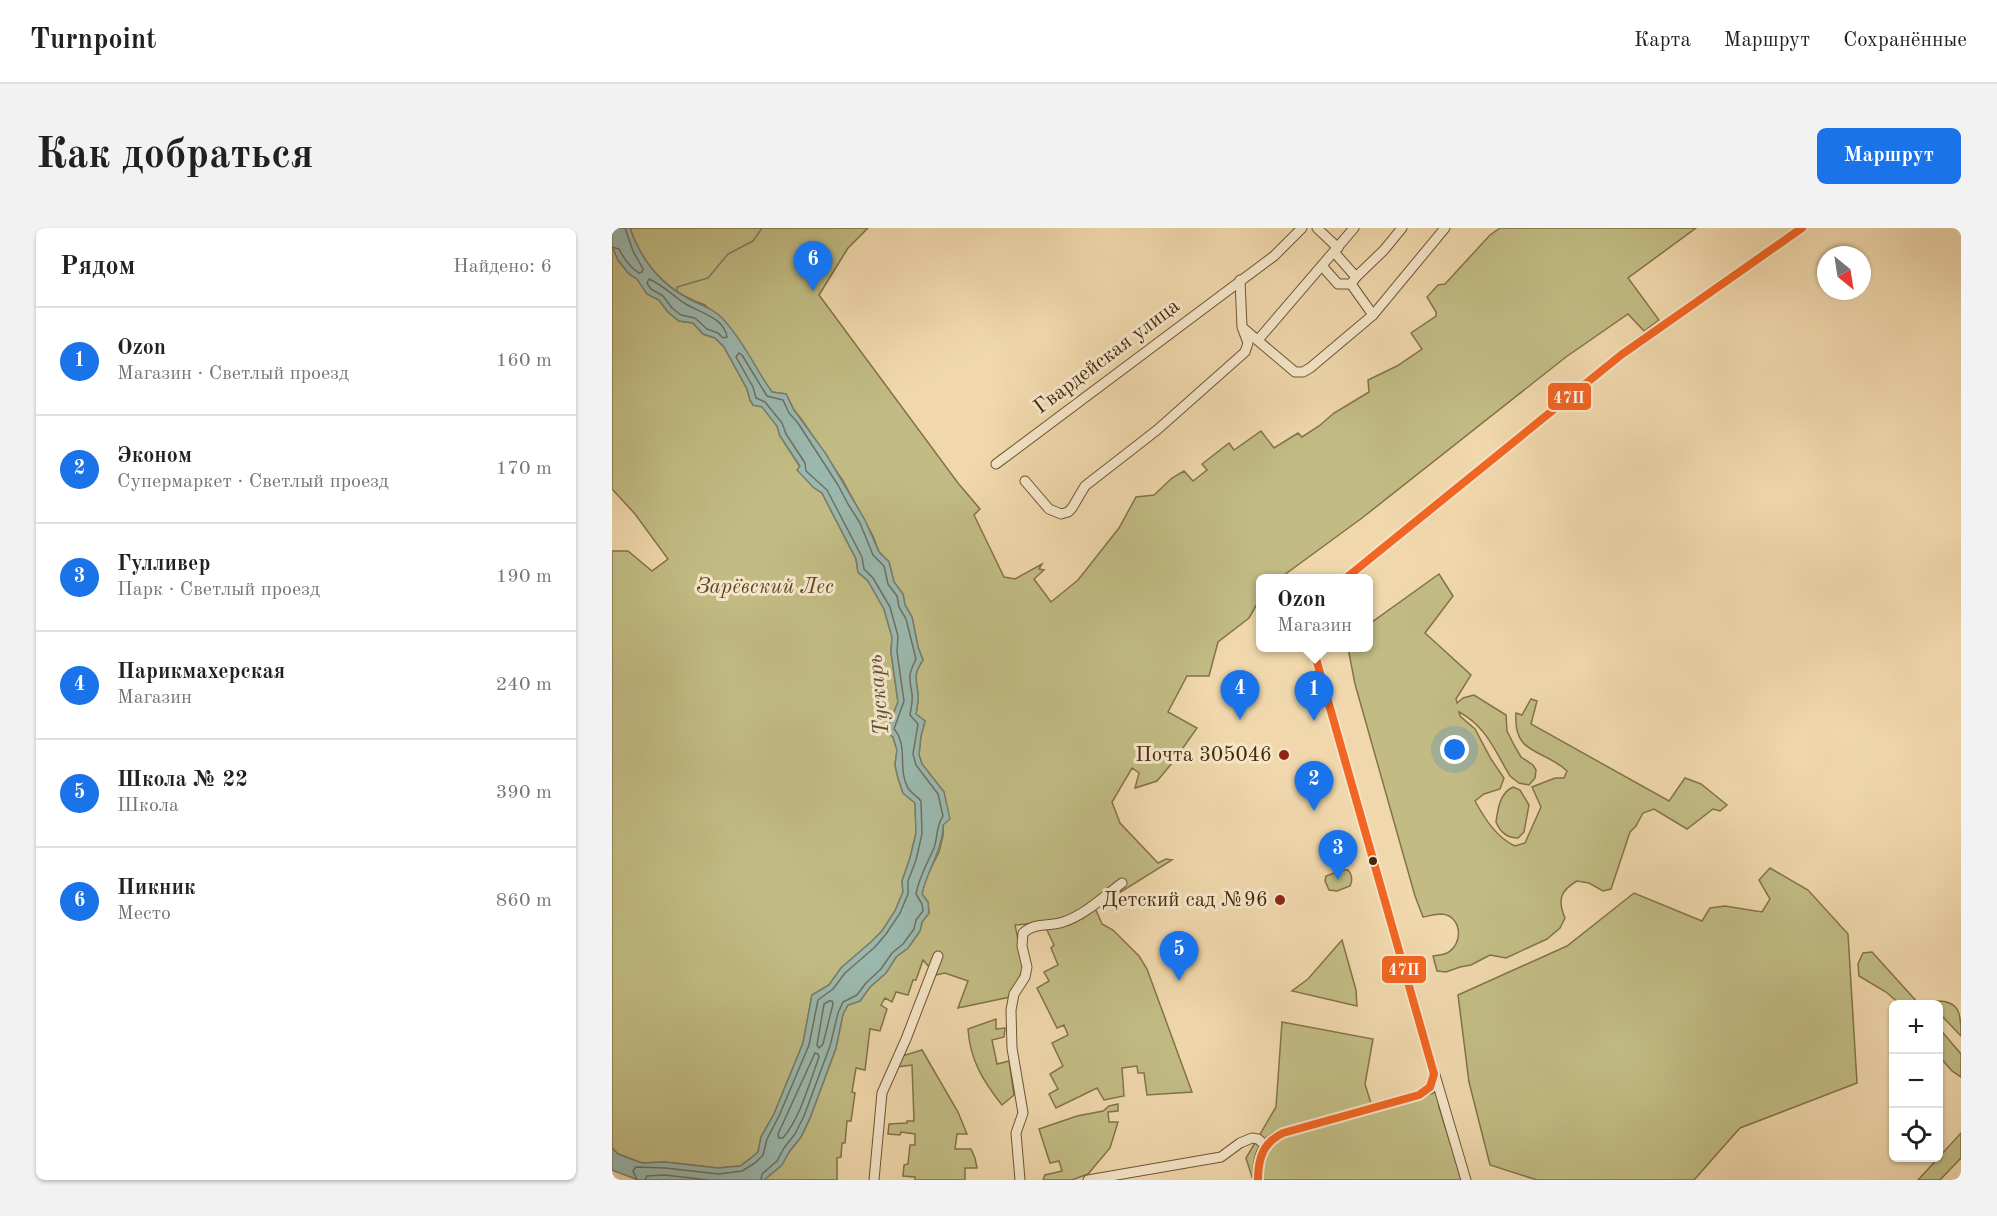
<!DOCTYPE html>
<html lang="ru">
<meta charset="utf-8">
<style>
:root{--surface:#fff;--page:#f2f2f2;--text:#202124;--muted:#757577;--line:#e0e0e0;--accent:#1a73e8}
body{margin:0;font-family:"Old Standard TT",serif;background:var(--page);color:var(--text)}
.controls{position:absolute;right:18px;bottom:18px;display:grid;overflow:hidden;border-radius:9px;box-shadow:0 2px 4px #0004}
.controls button{width:54px;height:54px;display:grid;place-items:center;padding:0;border:0;border-bottom:2px solid var(--line);background:var(--surface);color:var(--text);font:30px sans-serif}
.compass{position:absolute;left:1205px;top:18px;width:54px;height:54px;border-radius:50%;background:var(--surface);box-shadow:0 2px 4px #0004;rotate:150deg}
.you{position:absolute;left:843px;top:522px;width:21px;height:21px;margin:-15px;border:4px solid #fff;border-radius:50%;background:#1a73e8;box-shadow:0 0 0 9px #1a73e833}
.badge{display:grid;place-items:center;width:39px;height:39px;border-radius:50%;background:var(--accent);color:#fff;font-size:20px;font-weight:700}
.pin{position:absolute;translate:-50% -50px;filter:drop-shadow(0 2px 3px #0008)}
.pin::after{content:'';position:absolute;top:32px;width:21px;height:18px;background:inherit;clip-path:polygon(0 0,100% 0,50% 100%)}
.popup{position:absolute;left:644px;top:346px;width:117px;height:78px;box-sizing:border-box;display:grid;place-content:center;border-radius:9px;background:var(--surface);filter:drop-shadow(0 2px 4px #0005);font-size:20px;white-space:nowrap;color:var(--muted)}
.popup b{font-size:22px;color:var(--text)}
.popup::after{content:'';position:absolute;left:50%;top:100%;margin-left:-12px;border:12px solid transparent;border-top-color:var(--surface)}
.list{margin:0;padding:0;list-style:none}
h2{display:flex;justify-content:space-between;align-items:center;height:78px;margin:0;padding:0 24px;font-size:26px}
h2 small{font-size:20px;font-weight:400;color:var(--muted)}
.list li{display:grid;grid-template-columns:39px 1fr auto;gap:18px;align-items:center;box-sizing:border-box;height:108px;padding:0 24px;border-top:2px solid var(--line)}
.list b{display:block;font-size:22px;white-space:nowrap}
.list p{margin:0;font-size:20px;white-space:nowrap;color:var(--muted)}
.list em{font-size:20px;font-style:normal;color:var(--muted)}
.icon{flex:none;width:33px;height:33px;fill:none;stroke:currentColor;stroke-width:2;stroke-linecap:round;stroke-linejoin:round}
.map{position:relative;flex:none;width:1349px;height:952px;overflow:hidden;border-radius:9px}
header{display:flex;align-items:center;gap:36px;box-sizing:border-box;height:84px;padding:0 30px;background:var(--surface);border-bottom:2px solid var(--line)}
header strong{font-size:28px}
nav{display:flex;gap:33px;margin-inline-start:auto;font-size:21px}
.intro{display:flex;align-items:center;justify-content:space-between;box-sizing:border-box;height:144px;padding:0 36px}
h1{margin:0;font-size:42px}
.button{padding:15px 27px;border-radius:9px;background:var(--accent);color:#fff;font-size:21px;font-weight:700}
main{display:flex;gap:36px;padding:0 36px}
aside{flex:1;background:var(--surface);border-radius:9px;box-shadow:0 2px 4px #0004}
.map>svg:first-child{display:block}
.green{fill:#c2bc84;stroke:#847248;stroke-width:1.5}
.water{fill:#9bb9b0;stroke:#797f6e;stroke-width:1.5}
.lines{fill:none;stroke-linecap:round;stroke-linejoin:round}
.shore{stroke:#70705e;stroke-width:1.5}
.stream{stroke:#797f6e;stroke-width:1.5}
.minor-casing{stroke:#705434;stroke-width:11}
.minor{stroke:#f5e6c9;stroke-width:9}
.bus-1-casing{stroke:#f5e6c9;stroke-width:12}
.bus-1{stroke:#f26522;stroke-width:8}
.poi-dot{fill:#8f2418;stroke:#f5e6c9;stroke-width:2}
.bus-dot{fill:#45280c;stroke:#f5e6c9;stroke-width:2}
.labels{text-anchor:middle;dominant-baseline:central;stroke-width:6;stroke-linejoin:round;paint-order:stroke}
.street-label{font-size:21px;fill:#45280c;stroke:#f5e6c9}
.park-label{font-size:21px;font-style:italic;fill:#5e4624;stroke:#f5e6c9}
.poi-label{font-size:21px;fill:#45280c;stroke:#f5e6c9;text-anchor:end}
.water-label{font-size:22px;font-style:italic;fill:#5a4c35;stroke:#f5e6c9}
.line-badge{stroke:#f5e6c9;stroke-width:2}
.badge-label{font-size:16px;text-anchor:middle;font-weight:bold;fill:#fff}
</style>
<header>
<strong>Turnpoint</strong>
<nav><a>Карта</a><a>Маршрут</a><a>Сохранённые</a></nav>
</header>
<div class="intro"><h1>Как добраться</h1><a class="button">Маршрут</a></div>
<main>
<aside>
<h2>Рядом<small>Найдено: 6</small></h2>
<ul class="list">
<li><span class="badge">1</span><div><b>Ozon</b><p>Магазин · Светлый проезд</p></div><em>160 m</em></li>
<li><span class="badge">2</span><div><b>Эконом</b><p>Супермаркет · Светлый проезд</p></div><em>170 m</em></li>
<li><span class="badge">3</span><div><b>Гулливер</b><p>Парк · Светлый проезд</p></div><em>190 m</em></li>
<li><span class="badge">4</span><div><b>Парикмахерская</b><p>Магазин</p></div><em>240 m</em></li>
<li><span class="badge">5</span><div><b>Школа № 22</b><p>Школа</p></div><em>390 m</em></li>
<li><span class="badge">6</span><div><b>Пикник</b><p>Место</p></div><em>860 m</em></li>
</ul>
</aside>
<div class="map">
<svg width="1349" height="952" viewBox="0 0 1349 952">
<rect width="100%" height="100%" fill="#f0d8ac"/>
<filter id="stains"><feTurbulence type="fractalNoise" baseFrequency=".00333" numOctaves="4"/><feColorMatrix values="0 0 0 0 .2 0 0 0 0 .09 0 0 0 0 .02 0 0 0 .5 -.17"/></filter>
<radialGradient id="worn" r=".72"><stop offset=".6" stop-color="#630" stop-opacity="0"/><stop offset="1" stop-color="#630" stop-opacity=".3"/></radialGradient>
<!-- green -->
<g class="green">
<path d="M18 0H256L236 20 207 67 346 255 368 281 362 287 392 349 403 351 430 336 427 341 432 342 422 351 439 374 466 352 507 300 524 269 542 267 560 250 572 243 581 253 595 242 590 236 617 215 622 222 649 203 662 220 686 205 690 209 707 198 722 185 757 164 756 152 785 138 810 121 799 105 824 88V84L815 69 826 57 833 56 878 7 888 0H1084L1016 50 1047 92 1032 103 1016 86 954 129 750 290 668 350H648V371L637 390 606 414 597 448H575L556 484 585 500 561 534 545 553 523 560 527 545 520 540 500 574 508 595 546 635 554 631 560 632 483 680 490 696 501 702 527 728 535 741 580 864 535 867 532 845H526L525 838 510 840 512 868 492 872 485 860 444 880 437 866 446 861 438 846 451 838 440 815 456 807 452 797 445 800 425 760 437 753 432 744 446 737 439 720 442 717 434 700 445 693 403 697 412 740 398 769 346 780 356 753 333 745 324 747 311 732 304 752H301L296 767 284 764 280 774 273 770 269 777 275 781 268 803 258 801 253 842 244 840 240 864 243 865 239 893H235L233 915H230L229 929 225 930V952H152L169 937 177 924 189 909 198 890 224 820 231 786 236 777 248 773 258 759 274 745 284 729 296 720 308 703 310 694 317 685 316 674 310 666 313 652 327 624 331 608 332 564 310 536 307 527 309 508 313 493 304 486C305 479 307 472 306 466 304 449 301 447 311 432L306 419 300 389 293 377 291 366 282 354 277 334 267 324 261 308 231 253 190 192 182 182 174 166 160 164 93 77C55 64 31 38 18 0Z"/>
<path d="M0 18 6 32 17 46 25 50 35 66 47 72 56 84 67 93 81 95 91 106 103 110 112 119 135 161 138 172 141 177 150 178 165 198 168 208 201 259 210 265 244 331 246 344 256 353 272 381 280 409 279 424 286 474 277 497 285 522 283 537 286 550 291 565 303 575 304 605 298 630 290 653 291 664 283 683 270 703 259 714 229 740 217 757 200 767 191 815 162 886 149 909 146 924 139 930 128 938 106 940 53 934 30 935 6 926 0 920V323H16L40 343 56 331 23 286 0 261Z"/>
<path d="M827 346 841 368 813 405 859 447 844 471 845 475 851 470 862 467 894 487 895 503 902 517 909 529 921 537 924 542 923 550 917 557 907 555 898 548C883 523 874 498 847 484L848 488 863 501 879 531 892 550 888 561 872 566 863 573C873 591 884 609 903 618L913 615 929 579 920 559 943 550H952L955 543C931 520 901 528 904 485L910 487 919 471 925 473 919 496 1057 573 1073 550 1089 556 1115 577 1108 583 1101 581 1075 601 1042 581 1031 585 1024 598 1018 604 999 661 991 663 977 655 965 653C949 662 945 672 953 690L948 700 935 711 894 730 878 727 859 737 848 739 834 744 825 743 821 728C825 727 831 727 835 725 852 716 850 688 830 686 823 686 817 688 811 689L803 668 743 456 736 420H756V397Z"/>
<path d="M901 559 908 562 917 577 912 604 906 610C894 610 888 604 884 594 886 580 888 565 901 559Z"/>
<path d="M1158 640 1196 662 1236 706 1245 855 1128 900 1082 952H925L878 937 857 854 846 767 955 718 1022 665 1090 693 1098 680 1113 678 1150 684 1158 671 1147 652Z"/>
<path d="M730 642H736C740 646 741 653 738 658L725 663 717 662 713 653 714 648Z"/>
<path d="M730 712 744 762 745 778 680 763 696 751Z"/>
<path d="M1260 724 1307 776H1288L1274 764 1247 748 1246 736 1251 725Z"/>
<path d="M1323 773C1349 772 1349 787 1349 808L1328 786V778Z"/>
<path d="M384 791V801L393 800 392 809 380 812 385 836 397 833 402 867 390 877C371 853 358 832 356 801Z"/>
<path d="M670 794 761 811 753 856 761 882 825 864 827 879 850 952H641L634 930 664 879Z"/>
<path d="M1326 799 1349 826V849L1340 843 1327 828Z"/>
<path d="M310 822 346 884 355 906H345L343 921H359L363 930 365 940H353V952H303V949L291 948 292 937 296 936 298 917H303V906L289 904 288 907 276 906 277 896 295 895V893H302L300 837 284 839 287 829Z"/>
<path d="M506 876V883L496 884 497 894H506L498 920 476 946 460 952H431L433 947 450 943 447 933 438 935 427 901 465 888 491 883 497 878Z"/>
<path d="M1349 905V930L1328 952H1306Z"/>
</g>
<!-- water -->
<path class="water" d="M0 0H18C29 32 49 57 79 72 91 78 102 81 111 91 131 112 143 140 160 164L174 166 182 182 214 226 253 292 267 324 277 334 282 354 291 366 293 377 300 389 306 419 311 432C301 447 304 449 306 466 307 472 305 479 304 486L313 493 309 508 307 527 310 536 332 564 338 591 331 597C331 622 315 642 310 666L316 674 317 685 310 694 308 703 296 720 284 729 274 745 258 759 248 773 236 777 231 786 224 820 198 890 189 909 177 924 170 937 152 952H26L0 942V920L6 926 30 935 53 934 106 940 128 938 139 930 146 924 149 909 162 886 191 815 200 767 217 757 229 740 259 714 270 703 283 683 291 664 290 653 298 630 304 605 303 575 291 565 286 550 283 537 285 522 281 509 270 502 277 497 286 474 279 424 280 409 272 381 256 353 246 344 244 331 210 265 201 259 185 242 188 238 168 208 165 198 150 179 141 177 138 172 135 161 112 119 103 110 91 106 81 95 67 93 56 84 47 72 35 66 25 51 17 46 6 32 0 18Z"/>
<g class="lines">
<!-- shore -->
<g class="shore">
<path d="M0 19 7 21C12 31 18 39 27 45L30 44 31 41 21 23 13 0"/>
<path d="M37 51C49 56 61 67 72 75 86 84 112 89 115 109L111 110 106 105 95 101 83 90 69 87 60 80 51 68 39 61 35 55Z"/>
<path d="M217 773H220L221 776 211 816 207 820 205 817 212 776Z"/>
<path d="M203 825 206 826 207 829C197 856 189 888 171 910H167L166 906Z"/>
<path d="M25 952 21 943 24 939 53 940 107 946 130 943 143 935 151 927 155 911 167 888 197 817 206 772 221 761 233 745 263 719 274 706 288 685 296 666V653L304 632 310 606 309 573C305 568 299 565 296 560 285 541 297 518 282 501L292 473 285 424 286 408 278 379 261 350 252 341 250 329 215 262 194 243 193 235 174 206 170 195 153 174 144 170 141 159 124 129 127 125 130 127 155 168 171 172 177 185 186 195 226 257 236 276 248 295 261 327 272 338 276 356 285 368 287 379 294 391 304 431C296 448 297 447 300 466 301 473 299 480 298 487L306 496 301 526 304 537 326 566 331 588C324 598 326 608 322 620 315 636 307 649 304 666L310 676 311 683 304 692 302 701 291 716 280 725 269 741 254 755 245 767 231 774 226 785 218 818 192 888 183 906 172 920 165 933 150 946 149 952"/>
<path d="M33 952 35 948 53 947 96 952"/>
</g>
<!-- stream -->
<path class="stream" d="M65 63V59L96 50 116 26 141 13 150 0"/>
<!-- minor casing -->
<g class="minor-casing">
<g id="minor">
<path d="M705 0 726 20"/>
<path d="M722 24 744 49 739 56 761 87"/>
<path d="M710 38 726 56H739"/>
<path d="M744 49 772 22 790 0"/>
<path d="M631 100 683 144H691L698 140 761 87 833 0"/>
<path d="M646 112 742 0"/>
<path d="M384 236 662 28 690 0"/>
<path d="M413 253 437 281 449 286 456 284 460 280 473 258 545 202 633 124 636 115 630 99 628 52"/>
<path d="M734 350 1009 127 1190 0"/>
<path d="M823 847 854 952"/>
<path d="M262 952 270 865 294 811 326 728"/>
<path d="M408 952 404 905 411 885 400 820 399 782 402 766 413 749 415 739 410 718 411 705C423 694 437 699 451 694 473 687 491 669 510 655"/>
<path d="M476 952 609 929 628 915 640 910 646 911 653 917"/>
<path d="M646 952C645 930 649 914 671 905L807 867 818 859 822 846 701 420"/>
</g>
</g>
<!-- minor -->
<use href="#minor" class="minor"/>
<!-- bus-1 casing -->
<g class="bus-1-casing">
<g id="bus-1">
<path d="M734 350 1009 127 1190 0"/>
<path d="M646 952C646 930 651 915 671 905L807 867 818 859 822 846 701 420"/>
</g>
</g>
<!-- bus-1 -->
<use href="#bus-1" class="bus-1"/>
</g>
<!-- markers -->
<g class="poi-dot">
<circle cx="672" cy="527" r="6"/>
<circle cx="668" cy="672" r="6"/>
</g>
<circle class="bus-dot" cx="761" cy="633" r="5"/>
<g class="labels">
<!-- street labels -->
<g class="street-label">
<text transform="translate(495 129) rotate(-37)">Гвардейская улица</text>
</g>
<!-- park labels -->
<g class="park-label">
<text x="153" y="359">Зарёвский Лес</text>
</g>
<!-- poi labels -->
<g class="poi-label">
<text x="660" y="527">Почта 305046</text>
<text x="656" y="672">Детский сад №96</text>
</g>
<!-- water labels -->
<g class="water-label">
<text transform="translate(267 467) rotate(-95)">Тускарь</text>
</g>
</g>
<g class="line-badge">
<rect x="935" y="154" width="45" height="29" rx="6" fill="#f26522"/>
<rect x="769" y="727" width="46" height="29" rx="6" fill="#f26522"/>
</g>
<g class="badge-label">
<text x="957" y="175">47П</text>
<text x="792" y="747">47П</text>
</g>
<rect width="100%" height="100%" filter="url(#stains)"/>
<rect width="100%" height="100%" fill="url(#worn)"/>
</svg>
<div class="controls">
<button>+</button>
<button>−</button>
<button><svg class="icon" aria-label="locate" viewBox="0 0 24 24"><circle cx="12" cy="12" r="6"/><path d="M12 2v4M12 18v4M2 12h4M18 12h4"/></svg></button>
</div>
<svg class="compass" viewBox="-18 -18 36 36"><path d="M0-13l5 13h-10z" fill="#e53935"/><path d="M0 13l5-13h-10z" fill="#757577"/></svg>
<div class="you"></div>
<div class="pin badge" style="left:702px;top:493px">1</div>
<div class="popup"><b>Ozon</b>Магазин</div>
<div class="pin badge" style="left:702px;top:583px">2</div>
<div class="pin badge" style="left:726px;top:652px">3</div>
<div class="pin badge" style="left:628px;top:492px">4</div>
<div class="pin badge" style="left:567px;top:753px">5</div>
<div class="pin badge" style="left:201px;top:63px">6</div>
</div>
</main>
